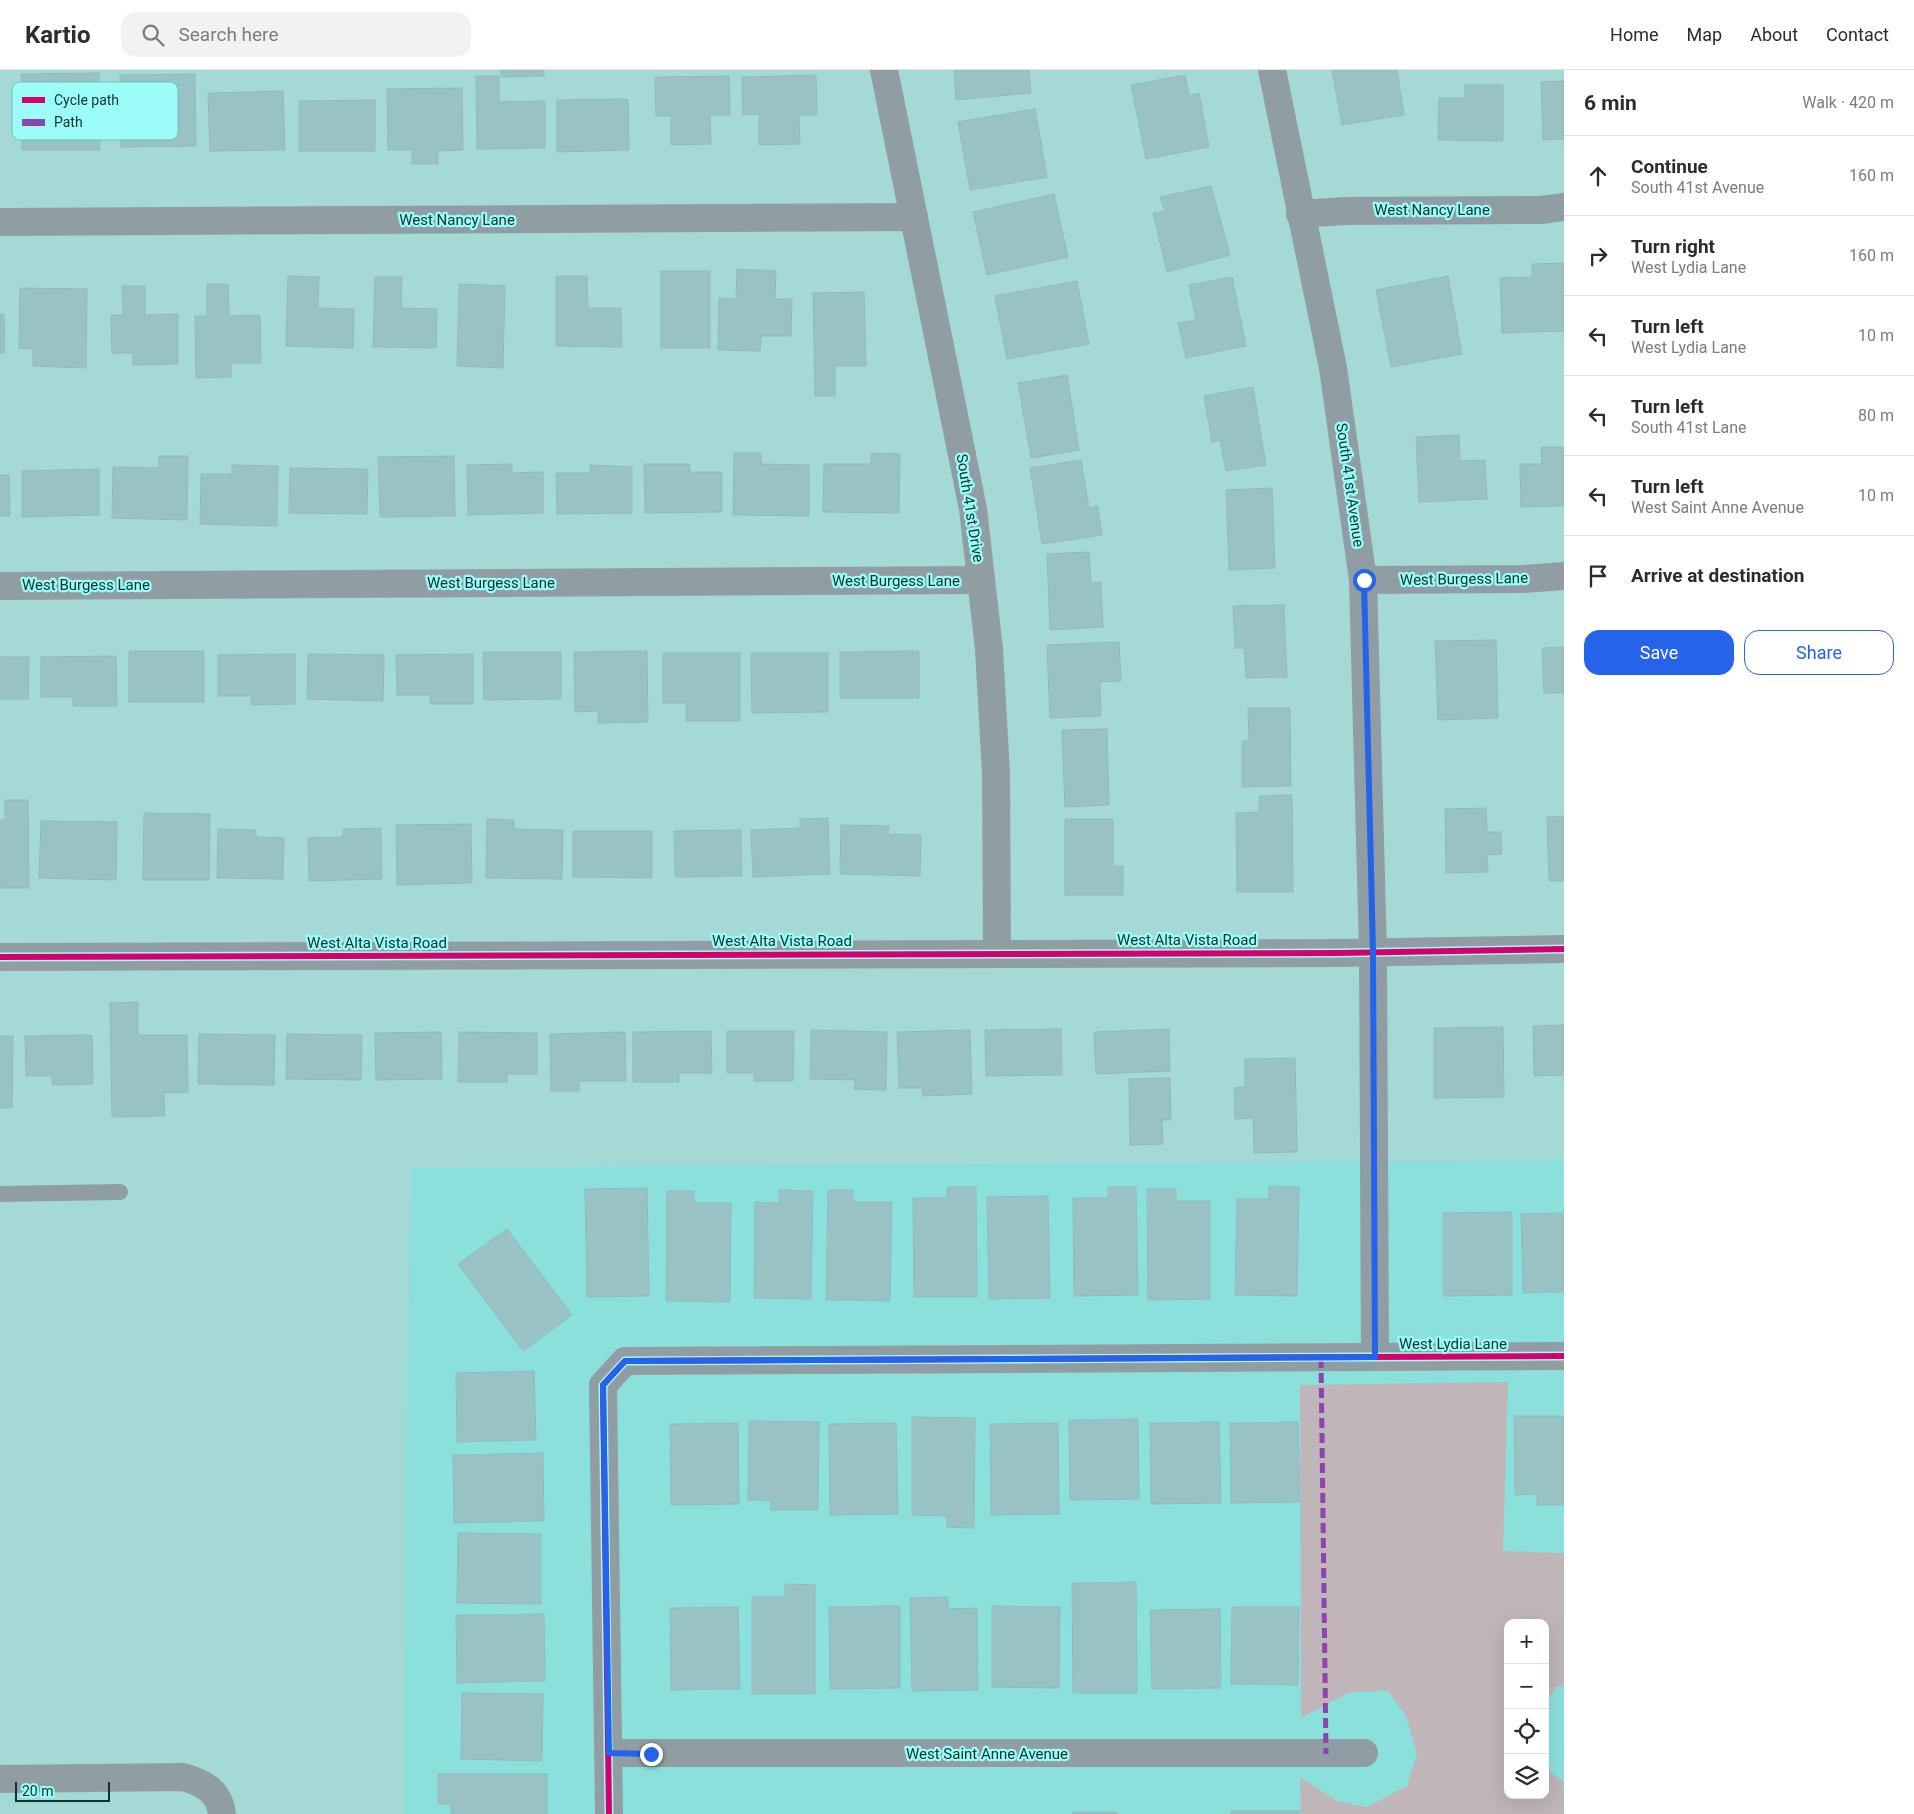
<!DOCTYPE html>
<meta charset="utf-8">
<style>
:root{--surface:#fff;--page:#f2f2f3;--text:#2b2b33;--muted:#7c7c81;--line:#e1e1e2;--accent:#2563eb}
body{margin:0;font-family:Roboto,sans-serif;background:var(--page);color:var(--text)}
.controls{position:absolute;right:15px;bottom:15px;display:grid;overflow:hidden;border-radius:10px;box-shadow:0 5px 20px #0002}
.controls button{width:45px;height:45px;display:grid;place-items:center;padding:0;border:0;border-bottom:1px solid var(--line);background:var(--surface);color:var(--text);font:25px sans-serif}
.scale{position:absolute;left:15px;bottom:12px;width:95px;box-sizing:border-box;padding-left:5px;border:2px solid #083432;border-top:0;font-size:14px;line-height:18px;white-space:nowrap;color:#083432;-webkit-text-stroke:4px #9cfcf7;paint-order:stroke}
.stop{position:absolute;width:15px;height:15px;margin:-11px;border:4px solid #2563eb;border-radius:50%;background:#fff}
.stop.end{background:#2563eb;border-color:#fff;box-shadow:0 1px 5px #0008}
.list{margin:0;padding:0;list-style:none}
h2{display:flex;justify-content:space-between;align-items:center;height:65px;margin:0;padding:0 20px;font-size:21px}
h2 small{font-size:16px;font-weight:400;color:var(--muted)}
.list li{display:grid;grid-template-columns:32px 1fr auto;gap:15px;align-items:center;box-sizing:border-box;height:80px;padding:0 20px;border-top:1px solid var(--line)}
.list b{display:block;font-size:19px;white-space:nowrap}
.list p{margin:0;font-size:16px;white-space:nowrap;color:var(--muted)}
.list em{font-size:16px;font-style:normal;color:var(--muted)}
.actions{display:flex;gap:10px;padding:15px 20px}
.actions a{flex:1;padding:11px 0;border:1px solid var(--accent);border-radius:15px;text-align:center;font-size:18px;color:var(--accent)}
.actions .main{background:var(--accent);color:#fff}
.icon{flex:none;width:28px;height:28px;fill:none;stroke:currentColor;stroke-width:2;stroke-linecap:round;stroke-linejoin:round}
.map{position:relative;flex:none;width:1564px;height:1744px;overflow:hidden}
header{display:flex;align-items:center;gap:30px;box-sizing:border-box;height:70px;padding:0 25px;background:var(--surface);border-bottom:1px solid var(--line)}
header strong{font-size:24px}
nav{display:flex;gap:28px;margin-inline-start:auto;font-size:18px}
.search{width:350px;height:45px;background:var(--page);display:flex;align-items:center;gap:12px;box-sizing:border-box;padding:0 18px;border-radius:15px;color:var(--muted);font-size:19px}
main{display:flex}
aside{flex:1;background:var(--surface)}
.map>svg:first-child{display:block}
.built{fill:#8ce0dc;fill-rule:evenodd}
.green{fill:#c0b5b8}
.building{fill:#99c2c4;stroke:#91bbbd}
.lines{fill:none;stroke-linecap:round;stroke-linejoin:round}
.service{stroke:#909ea4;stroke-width:16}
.minor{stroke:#909ea4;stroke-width:28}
.quiet{stroke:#8e44ad;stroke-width:5;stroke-dasharray:10 5;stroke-linecap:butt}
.cycleway-casing{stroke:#9cfcf7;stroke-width:9}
.cycleway{stroke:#d6006c;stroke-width:6}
.route{stroke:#2563eb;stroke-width:6}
.labels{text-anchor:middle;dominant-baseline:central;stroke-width:4.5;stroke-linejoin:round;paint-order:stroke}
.street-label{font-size:15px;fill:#083432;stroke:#9cfcf7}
.key{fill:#9cfcf7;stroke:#70c0bc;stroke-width:1}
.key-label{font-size:14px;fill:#083432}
</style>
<header>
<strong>Kartio</strong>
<div class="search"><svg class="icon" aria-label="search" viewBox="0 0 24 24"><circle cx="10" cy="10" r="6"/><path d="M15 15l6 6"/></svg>Search here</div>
<nav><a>Home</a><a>Map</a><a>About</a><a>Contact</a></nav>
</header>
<main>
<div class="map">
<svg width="1564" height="1744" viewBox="0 0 1564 1744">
<rect width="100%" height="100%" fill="#a5d9d6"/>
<!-- built -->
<path class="built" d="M1564 1090V1744H405L406 1378 411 1098ZM1508 1553H1545V1725H1508Z"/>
<!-- green -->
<path class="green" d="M1508 1312 1503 1481 1564 1483V1615L1556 1617 1545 1633V1553H1508V1725H1545V1698L1564 1712V1744H1301L1300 1707 1337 1731 1367 1737 1407 1716 1417 1684 1406 1646 1388 1621 1349 1622 1301 1648 1300 1315Z"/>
<!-- building -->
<g class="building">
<path d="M501 0H544V6L501 7Z"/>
<path d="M954 0H1029L1031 23 956 30Z"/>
<path d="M1332 0H1397L1404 45 1342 55Z"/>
<path d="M99 3 100 80H22L21 4Z"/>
<path d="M195 4 196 76 121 77 120 5Z"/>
<path d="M816 5 817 45H799L800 74 759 75V44L743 45 742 7Z"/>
<path d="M1185 5 1189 26 1199 23 1209 77 1146 89 1131 15Z"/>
<path d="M476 6H499V32L545 31V78L477 79Z"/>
<path d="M729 6 730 45H710L711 74 671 75V46H656L655 7Z"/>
<path d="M1564 11V69L1543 70 1541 12Z"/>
<path d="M1465 15H1503V71L1438 70 1439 28H1465Z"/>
<path d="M462 18 463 80 438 81V94H412V80H388L387 19Z"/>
<path d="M283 21 285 80 210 81 208 23Z"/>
<path d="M628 29 629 80 557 82V30Z"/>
<path d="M375 30V81H299V31Z"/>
<path d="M1035 39 1047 107 970 120 958 52Z"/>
<path d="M1211 116 1230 185 1167 202 1153 143 1165 141 1160 127Z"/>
<path d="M1054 124 1068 187 987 205 973 142Z"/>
<path d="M1564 193V261L1502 263 1500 208 1532 207V194Z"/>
<path d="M737 199 776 201 775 229H792L791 266H761L760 281 718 280 719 228 736 229Z"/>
<rect x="661" y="201" width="49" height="77"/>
<path d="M288 206 319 207 318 238 354 239 353 278 286 276Z"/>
<path d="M556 206H587L588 238H621L622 277 556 276Z"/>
<path d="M1448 206 1462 284 1391 297 1376 220Z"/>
<path d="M375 207H402L401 238 437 239 436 278 373 277Z"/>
<path d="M1232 207 1246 276 1186 288 1178 253 1196 250 1189 215Z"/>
<path d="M1077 211 1089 274 1007 289 995 226Z"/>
<path d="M207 214H228L229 246 260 245 261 293H231V307L196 308 195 246H207Z"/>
<path d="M459 214 505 216 503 298 457 296Z"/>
<path d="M122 216H145V245L178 244V294L133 295V283H112L111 245H123Z"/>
<path d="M20 218 87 219 86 298 33 296V279L19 278Z"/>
<path d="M864 222 866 296H835V326H815L813 223Z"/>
<path d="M0 244H4L5 283H0Z"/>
<path d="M1067 305 1079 380 1031 388 1018 313Z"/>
<path d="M1253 317 1266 395 1226 401 1220 370 1212 372 1204 326Z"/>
<path d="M1459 365 1460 391 1485 390 1487 429 1419 432 1416 367Z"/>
<path d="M1541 377H1564V436L1521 437 1520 394H1542Z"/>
<path d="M734 383H761V394L809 395V446L733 445Z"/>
<path d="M871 383 900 384 899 443 823 442 824 394H871Z"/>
<path d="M159 386H188L187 450 112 448 113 397 159 398Z"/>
<path d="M454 386 455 446 380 447 378 387Z"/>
<path d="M1081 390 1089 438 1098 436 1102 465 1042 474 1030 398Z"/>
<path d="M512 394V403L543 402V443L468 445 467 395Z"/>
<path d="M644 394H690V402H722V442L645 443Z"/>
<path d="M232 395 278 396 277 456 200 454 201 404H232Z"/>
<path d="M590 395 632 397V443L557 444 556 403H590Z"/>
<path d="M290 398 368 399 367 444 289 443Z"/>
<path d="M99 399V445L22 447V401Z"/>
<path d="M0 405H9L10 446H0Z"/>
<path d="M1272 418 1275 498 1229 500 1226 420Z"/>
<path d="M1089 482 1091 513 1101 512 1103 557 1050 560 1047 484Z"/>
<path d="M1284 535 1287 607 1246 608 1244 578H1235L1233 536Z"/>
<path d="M1496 570 1498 648 1438 650 1435 571Z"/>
<path d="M1119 572 1121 611 1100 612 1101 646 1050 648 1047 575Z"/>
<path d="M1564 577V623H1544L1542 578Z"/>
<rect x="129" y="581" width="75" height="51"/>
<path d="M647 581 648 652 598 653V641L575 642 574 582Z"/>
<path d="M919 581V628H840V582Z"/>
<path d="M483 582H561V629L484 630Z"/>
<path d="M663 583H740V651H686V633H663Z"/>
<path d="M751 583H828V642L752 643Z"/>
<path d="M295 584V634L251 635V626H218V585Z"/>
<path d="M308 584 384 585 383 631 307 629Z"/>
<path d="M473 584V634H430V625H397L396 585Z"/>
<path d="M116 586 117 636H73V627H41V587Z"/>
<path d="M0 587H29L28 629H0Z"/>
<path d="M1248 638H1290L1291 716 1242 717V671L1249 670Z"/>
<path d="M1107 659 1109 735 1065 737 1062 660Z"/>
<path d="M1292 725 1293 822H1237L1236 743 1259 742V726Z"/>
<path d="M5 730H28L29 818H0V750H5Z"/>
<path d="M1486 738 1487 762H1501L1502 784 1487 785 1488 802 1446 803 1445 739Z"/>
<path d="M144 743 210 744 209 810H143Z"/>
<path d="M1564 746V811H1549L1547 747Z"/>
<path d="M828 748 830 804 753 807 751 760 800 758V749Z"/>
<path d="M487 749 514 750V759L563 760 562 809 486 808Z"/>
<path d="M1065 749H1113V796H1123V825H1065Z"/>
<path d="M41 751 117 752 116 810 39 808Z"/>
<path d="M471 754 472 813 397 815 396 755Z"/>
<path d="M841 755 889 756 888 764 921 765 920 806 840 804Z"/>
<path d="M381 758 382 809 309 811 308 768 343 767V759Z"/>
<path d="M218 759 256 760V767L284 768 283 809 217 808Z"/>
<path d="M741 760 742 806 675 807 674 761Z"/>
<path d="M573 761H652V808L573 807Z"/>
<path d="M138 932V965H187L188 1022 164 1023 165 1046 112 1047 110 933Z"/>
<path d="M1564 955V1005L1534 1006 1533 956Z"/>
<path d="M1503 957 1504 1027 1434 1028V958Z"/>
<path d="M1061 959 1062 1005 986 1006 985 960Z"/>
<path d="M1169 959 1170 1001 1096 1004 1094 962Z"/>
<path d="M811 960 887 962 886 1020 854 1019 855 1010 810 1009Z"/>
<path d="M970 960 972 1024 923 1026 922 1018H899L897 962Z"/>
<path d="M711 961 712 1003H679V1012H633V962Z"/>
<path d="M727 961H794L793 1011H754V1003H727Z"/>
<path d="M441 962 442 1009 376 1010 375 963Z"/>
<path d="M459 962 537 963V1004H507V1012H458Z"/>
<path d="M625 962 626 1011H579V1021H551L550 964Z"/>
<path d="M199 964 275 965 274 1015 198 1014Z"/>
<path d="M287 964 362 965 361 1010 286 1009Z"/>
<path d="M92 965 93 1014 52 1015V1006H26L25 966Z"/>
<path d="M0 966H13L12 1038H0Z"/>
<path d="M1295 988 1297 1082 1254 1083 1253 1048 1235 1049 1234 1018 1245 1017V989Z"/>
<path d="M1170 1008 1171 1050H1162L1163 1074 1130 1075 1129 1009Z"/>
<path d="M1269 1116 1299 1117 1297 1226 1235 1225 1237 1129H1269Z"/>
<path d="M947 1117H976L977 1227H914L913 1128H947Z"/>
<path d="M1108 1117H1136L1138 1225 1074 1226 1073 1128H1108Z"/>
<path d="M647 1118 649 1226 587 1227 585 1119Z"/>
<path d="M1147 1119H1176V1131H1210V1229L1148 1230Z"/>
<path d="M779 1120 813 1121 811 1229 754 1228 755 1132 779 1133Z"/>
<path d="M828 1120H853V1132H892L890 1231 826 1230Z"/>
<path d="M667 1121H694V1133H731L730 1232 666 1231Z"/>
<path d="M1048 1126 1050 1228 989 1229 987 1127Z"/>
<path d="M1512 1142V1225L1443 1226V1143Z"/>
<path d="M1564 1143V1222L1523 1223 1521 1144Z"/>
<path d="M507 1159 572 1245 523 1281 458 1194Z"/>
<path d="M534 1301 536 1370 457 1372 456 1303Z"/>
<path d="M1514 1346H1564V1435H1537V1424L1515 1425Z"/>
<path d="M912 1347 975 1348 974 1458 947 1457V1446L912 1445Z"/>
<path d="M1138 1349 1139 1429 1070 1430 1069 1350Z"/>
<path d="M749 1351 819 1352 818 1440H771V1431L748 1430Z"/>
<path d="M1219 1352 1221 1433 1151 1434 1150 1353Z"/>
<path d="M1298 1352 1300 1432 1231 1433 1230 1353Z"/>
<path d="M738 1353 739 1434 671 1435 670 1354Z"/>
<path d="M896 1353 898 1444 830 1445 829 1354Z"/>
<path d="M1058 1353 1059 1444 991 1445 990 1354Z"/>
<path d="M543 1383 544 1451 454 1453 453 1385Z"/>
<path d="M458 1463 541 1464V1534L457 1533Z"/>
<path d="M1136 1512 1137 1623H1073L1072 1513Z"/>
<path d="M785 1514 815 1515V1624H752V1527H785Z"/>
<path d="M948 1527V1539L977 1538 978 1620 912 1621 910 1528Z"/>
<path d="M900 1536V1618L830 1619 829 1537Z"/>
<path d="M992 1536 1060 1537 1059 1618 992 1617Z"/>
<path d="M738 1537 740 1619 671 1620 670 1538Z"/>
<path d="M1232 1537H1299L1298 1615 1231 1614Z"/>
<path d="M1220 1539 1221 1618 1152 1619 1150 1540Z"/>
<path d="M544 1544 545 1611 457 1613 456 1545Z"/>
<path d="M462 1623 543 1624 542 1691 461 1689Z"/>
<path d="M438 1704H547V1744H451V1734H438Z"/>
<rect x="1231" y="1741" width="69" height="3"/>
<rect x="1073" y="1742" width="44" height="2"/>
</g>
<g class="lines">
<!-- service -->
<path class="service" d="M0 1124 120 1122"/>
<!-- minor -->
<g class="minor">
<path d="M884 0 973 439 989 579 996 703 997 883"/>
<path d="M1272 0 1333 298 1363 510 1373 882 1375 1287"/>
<path d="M1300 144 1344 141 1541 140 1564 137"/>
<path d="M0 152 914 147"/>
<path d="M1363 510 1524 509 1564 506"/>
<path d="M0 516 981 510"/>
<path d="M0 887 1338 883 1564 879"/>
<path d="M609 1683H1364"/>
<path d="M0 1709 183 1707C204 1713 219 1721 222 1744"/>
<path d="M609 1744 603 1315 625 1291 1564 1286"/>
</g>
<!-- quiet -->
<path class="quiet" d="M1321 1288 1326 1684"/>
<!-- cycleway casing -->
<g class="cycleway-casing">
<g id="cycleway">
<path d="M0 887 1338 883 1564 879"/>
<path d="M609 1744 603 1315 625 1291 1564 1286"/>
</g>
</g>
<!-- cycleway -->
<use href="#cycleway" class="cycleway"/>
</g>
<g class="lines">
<!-- route -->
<path class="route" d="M651 1684 609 1683 603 1315 625 1291 1375 1287 1373 882 1364 510"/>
</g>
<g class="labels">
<!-- street labels -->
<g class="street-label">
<text x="1432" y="140">West Nancy Lane</text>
<text x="457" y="150">West Nancy Lane</text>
<text transform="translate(1350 415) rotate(82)">South 41st Avenue</text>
<text transform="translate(970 438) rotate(81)">South 41st Drive</text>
<text transform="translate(1464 509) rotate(-1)">West Burgess Lane</text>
<text x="896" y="511">West Burgess Lane</text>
<text x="491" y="513">West Burgess Lane</text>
<text x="86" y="515">West Burgess Lane</text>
<text x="1187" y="870">West Alta Vista Road</text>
<text x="782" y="871">West Alta Vista Road</text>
<text x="377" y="873">West Alta Vista Road</text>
<text x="1453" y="1274">West Lydia Lane</text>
<text x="987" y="1684">West Saint Anne Avenue</text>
</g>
</g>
<!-- legend -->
<rect x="12" y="12" width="166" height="58" rx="8" class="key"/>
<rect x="22" y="27" width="23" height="6" fill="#d6006c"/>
<rect x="22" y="49" width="23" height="7" fill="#8e44ad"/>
<g class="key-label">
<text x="54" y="35">Cycle path</text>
<text x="54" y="57">Path</text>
</g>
</svg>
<div class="controls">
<button>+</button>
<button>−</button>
<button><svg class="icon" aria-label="locate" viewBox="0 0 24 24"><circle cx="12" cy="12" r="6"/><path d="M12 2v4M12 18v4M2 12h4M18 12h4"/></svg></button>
<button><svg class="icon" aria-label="layers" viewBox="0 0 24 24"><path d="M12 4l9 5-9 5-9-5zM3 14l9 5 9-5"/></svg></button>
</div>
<div class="scale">20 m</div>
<div class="stop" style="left:1364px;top:510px"></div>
<div class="stop end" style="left:651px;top:1684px"></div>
</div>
<aside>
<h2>6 min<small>Walk · 420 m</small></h2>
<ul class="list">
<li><svg class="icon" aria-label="ahead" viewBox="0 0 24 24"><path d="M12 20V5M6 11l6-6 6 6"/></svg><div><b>Continue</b><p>South 41st Avenue</p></div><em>160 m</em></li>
<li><svg class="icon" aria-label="right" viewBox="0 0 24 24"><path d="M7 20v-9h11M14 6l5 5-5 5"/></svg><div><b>Turn right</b><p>West Lydia Lane</p></div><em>160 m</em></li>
<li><svg class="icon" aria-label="left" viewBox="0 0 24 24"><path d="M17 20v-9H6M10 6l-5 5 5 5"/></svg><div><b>Turn left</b><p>West Lydia Lane</p></div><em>10 m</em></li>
<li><svg class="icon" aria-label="left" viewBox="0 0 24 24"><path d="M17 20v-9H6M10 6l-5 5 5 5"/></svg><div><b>Turn left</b><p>South 41st Lane</p></div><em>80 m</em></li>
<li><svg class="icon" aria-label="left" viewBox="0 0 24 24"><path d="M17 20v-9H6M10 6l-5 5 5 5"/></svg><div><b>Turn left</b><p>West Saint Anne Avenue</p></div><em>10 m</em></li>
<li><svg class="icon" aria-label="arrive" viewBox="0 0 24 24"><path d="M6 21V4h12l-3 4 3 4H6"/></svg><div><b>Arrive at destination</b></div></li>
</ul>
<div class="actions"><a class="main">Save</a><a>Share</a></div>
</aside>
</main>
